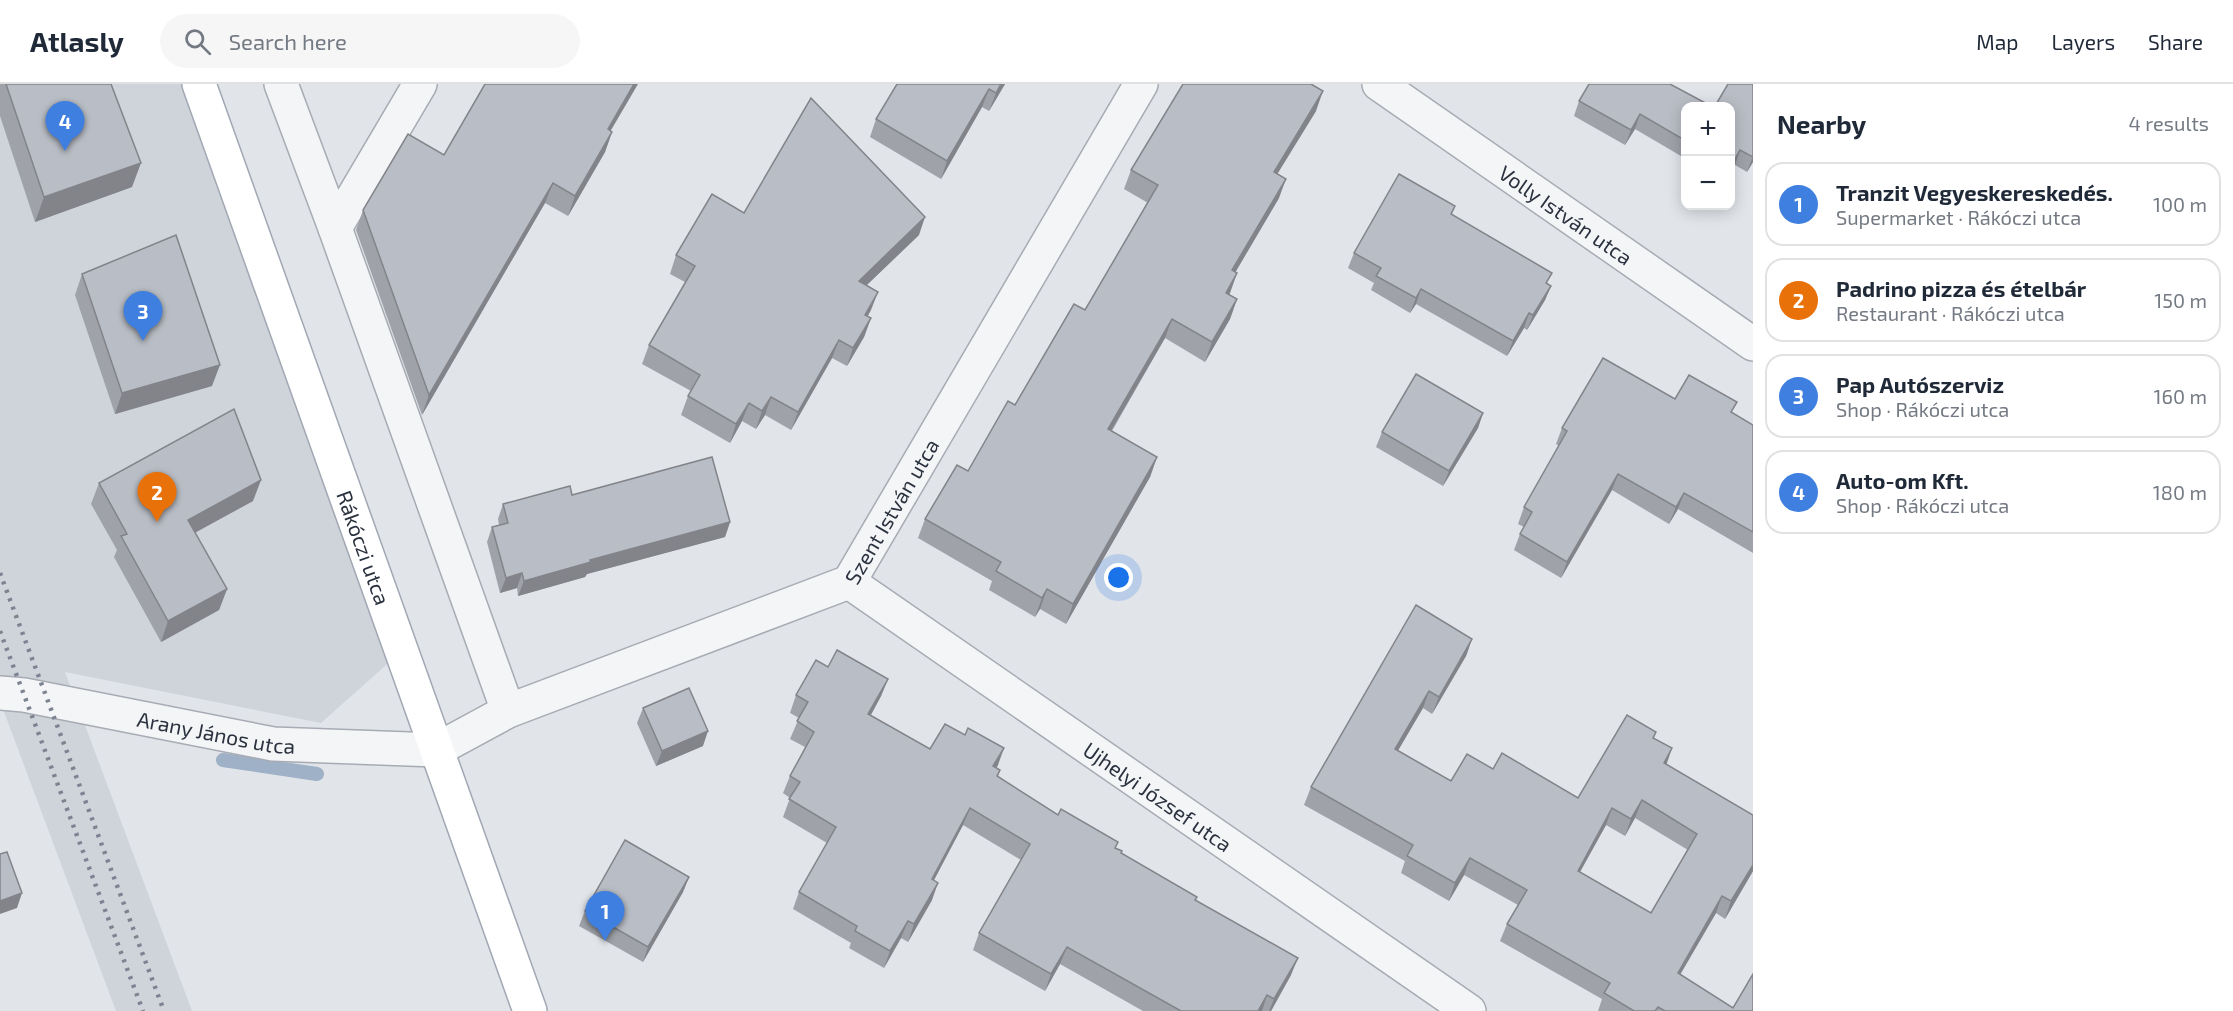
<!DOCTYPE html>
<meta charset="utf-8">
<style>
:root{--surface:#fff;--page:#f6f6f7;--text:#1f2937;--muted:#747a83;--line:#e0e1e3;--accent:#c35160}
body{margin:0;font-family:"Exo 2",sans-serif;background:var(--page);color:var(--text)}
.controls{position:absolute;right:18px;top:18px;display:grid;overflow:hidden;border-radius:12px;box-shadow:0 3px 15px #0003}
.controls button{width:54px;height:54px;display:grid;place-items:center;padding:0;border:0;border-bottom:2px solid var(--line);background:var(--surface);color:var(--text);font:30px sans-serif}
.you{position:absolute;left:1119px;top:494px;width:21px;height:21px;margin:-15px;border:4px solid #fff;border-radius:50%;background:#1a73e8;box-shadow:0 0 0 9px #1a73e833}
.badge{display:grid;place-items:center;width:39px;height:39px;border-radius:50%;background:var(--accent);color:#fff;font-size:20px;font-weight:700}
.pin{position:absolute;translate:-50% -50px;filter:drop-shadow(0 2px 3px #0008)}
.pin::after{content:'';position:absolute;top:32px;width:21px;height:18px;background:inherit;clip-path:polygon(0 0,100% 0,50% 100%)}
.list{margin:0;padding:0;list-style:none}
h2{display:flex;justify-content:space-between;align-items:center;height:78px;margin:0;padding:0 24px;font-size:26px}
h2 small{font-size:20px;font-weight:400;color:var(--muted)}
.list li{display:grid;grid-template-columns:39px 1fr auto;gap:18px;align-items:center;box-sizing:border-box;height:84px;margin:0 12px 12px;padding:0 12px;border:2px solid var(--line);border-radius:18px}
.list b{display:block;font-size:22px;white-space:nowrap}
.list p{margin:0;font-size:20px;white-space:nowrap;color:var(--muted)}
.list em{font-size:20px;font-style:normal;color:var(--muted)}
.icon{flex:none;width:33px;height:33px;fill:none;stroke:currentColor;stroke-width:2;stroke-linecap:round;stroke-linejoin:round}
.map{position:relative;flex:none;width:1753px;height:927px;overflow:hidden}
header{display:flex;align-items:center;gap:36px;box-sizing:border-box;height:84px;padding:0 30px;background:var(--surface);border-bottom:2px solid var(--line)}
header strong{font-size:28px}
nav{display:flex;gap:33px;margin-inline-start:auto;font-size:21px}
.search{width:420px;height:54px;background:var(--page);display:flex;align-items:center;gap:15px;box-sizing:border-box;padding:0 21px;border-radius:33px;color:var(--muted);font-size:22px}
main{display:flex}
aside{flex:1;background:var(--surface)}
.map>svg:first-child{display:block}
.built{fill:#cfd3da}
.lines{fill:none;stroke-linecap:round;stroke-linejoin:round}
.stream{stroke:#9fb1c6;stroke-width:14}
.minor-casing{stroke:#a7abb3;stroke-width:36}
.major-casing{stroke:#a1a8b3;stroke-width:36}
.minor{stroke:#f4f5f7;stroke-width:33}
.major{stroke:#fff;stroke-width:33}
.rail{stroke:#7c8391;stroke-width:4.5;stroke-dasharray:3 6;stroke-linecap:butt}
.wall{fill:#9fa3a9;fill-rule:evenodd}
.shaded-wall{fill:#82848a}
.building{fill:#b9bdc5;stroke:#82848a;stroke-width:1.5;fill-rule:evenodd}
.labels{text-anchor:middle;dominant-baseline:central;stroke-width:4.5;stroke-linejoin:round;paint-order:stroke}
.street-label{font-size:21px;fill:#2b323f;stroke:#f1f3f6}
</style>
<header>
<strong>Atlasly</strong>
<div class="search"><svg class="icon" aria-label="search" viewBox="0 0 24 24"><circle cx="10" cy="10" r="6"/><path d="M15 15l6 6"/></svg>Search here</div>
<nav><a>Map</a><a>Layers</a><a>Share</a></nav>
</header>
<main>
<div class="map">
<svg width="1753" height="927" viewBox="0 0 1753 927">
<rect width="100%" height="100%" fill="#e1e4e9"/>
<!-- built -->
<path class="built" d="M0 0H184L394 574 321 639 65 588 192 927H116L0 617Z"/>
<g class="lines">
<!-- stream -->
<path class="stream" d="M223 676 317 690"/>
<!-- minor casing -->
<g class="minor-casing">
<g id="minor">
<path d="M281 0 335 144 508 627"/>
<path id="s1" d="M1379 0 1753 260"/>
<path d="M335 144 420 0"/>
<path id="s2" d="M849 498 1469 927"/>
<path id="s3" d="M0 609 24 611 273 660 436 666 508 627 849 498 1141 0"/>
</g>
</g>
<!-- major casing -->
<g class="major-casing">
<g id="major">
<path id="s4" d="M199 0 530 927"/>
</g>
</g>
<!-- minor -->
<use href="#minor" class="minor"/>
<!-- major -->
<use href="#major" class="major"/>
<!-- rail -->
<g class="rail">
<path d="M0 489 164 927"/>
<path d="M0 547 143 927"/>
</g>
</g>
<!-- wall -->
<g class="wall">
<path d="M0 0H111L132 103 35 138 0 32Z"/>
<path d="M897 0H1005L989 27 982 23 941 95 870 53 876 35Z"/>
<path d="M1753 0V78L1747 88 1735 81 1731 88V22Z"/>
<path d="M1579 17 1686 22V75L1635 45 1625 61 1574 32Z"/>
<path d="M1316 27 1277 90 1279 114 1235 188 1237 189 1229 211 1237 215 1230 235 1205 278 1165 254 1112 347 1157 373 1150 393 1066 540 1040 525 1035 533 989 506 992 497 918 454 925 435 968 387 1085 226 1148 119 1124 105 1131 86Z"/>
<path d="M611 47 612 48 605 68 568 132 545 119 422 331 356 146 363 126 444 71Z"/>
<path d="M1455 122 1452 130 1551 202 1545 216 1527 246 1524 244 1507 272 1416 220 1410 229 1371 206 1374 199 1348 184 1354 169Z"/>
<path d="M744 129 919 151 867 201 871 226 867 233 871 234 864 253 847 282 832 274 791 346 765 331 756 345 742 337 730 359 681 331 688 312 691 307 642 280 649 261 685 198 670 190 676 171Z"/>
<path d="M82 190 212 302 115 330 75 211Z"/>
<path d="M1675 315 1733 329 1753 341V469L1678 425 1669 440 1612 406 1561 494 1514 466 1520 450 1524 443 1518 440 1524 423 1559 362 1556 360 1562 344Z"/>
<path d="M1483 329 1478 344 1443 402 1376 363 1382 348Z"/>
<path d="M99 399 253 417 195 448 227 505 219 526 161 558 114 473 117 466 91 420Z"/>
<path d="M572 411 730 438 725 453 587 490 585 493 518 512 517 504 500 509 487 458 492 443 499 441 498 435 503 420Z"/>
<path d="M1472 555 1466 572 1432 630 1423 624 1398 666 1451 697 1493 685 1578 714 1656 648 1654 654 1666 680 1753 731V787L1725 835 1716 829 1680 891 1733 924 1753 927H1598L1602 915 1500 857 1507 840 1518 821 1464 791 1449 817 1401 789 1405 777 1304 721 1311 703ZM1635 734 1688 766 1651 829 1580 788 1606 741 1625 752Z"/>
<path d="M828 583 888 595 881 612 871 631 930 665 998 681 996 684 1000 686 998 693 1058 731 1116 764 1121 769 1195 816 1291 891 1271 927H1143L1060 880 1045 907 973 866 979 849 1021 776 963 741 934 796 932 816 908 858 901 854 884 884 849 864 851 859 793 825 799 808 827 759 783 733 790 714 783 709 790 692 805 663 790 655 799 634 790 629 796 611Z"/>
<path d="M643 624 703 662 656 682 637 639Z"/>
<path d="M689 793 683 808 643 878 579 842 585 827Z"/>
</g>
<!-- shaded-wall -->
<g class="shaded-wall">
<path d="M634 0H638L600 65 608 45Z"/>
<path d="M1001 0H1005L989 27 996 9Z"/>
<path d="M989 5 982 23 941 95 947 77Z"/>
<path d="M1323 7 1316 27 1267 107 1274 88Z"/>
<path d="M1640 30 1635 45 1625 61 1631 46Z"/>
<path d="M612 48 605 68 568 132 575 112Z"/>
<path d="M1740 66 1735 81 1731 88V82Z"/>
<path d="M1753 72V78L1747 88Z"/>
<path d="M141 79 132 103 35 138 44 113Z"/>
<path d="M1286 95 1279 114 1225 206 1232 186Z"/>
<path d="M553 99 545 119 422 331 429 311Z"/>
<path d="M925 133 919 151 852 215 859 197Z"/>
<path d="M1237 189 1230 209 1219 228 1226 209Z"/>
<path d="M1551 202 1545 216 1527 246 1533 231Z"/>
<path d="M1421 205 1416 220 1410 229 1416 214Z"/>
<path d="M878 208 871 226 858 249 865 231Z"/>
<path d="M1237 215 1230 235 1205 278 1212 258Z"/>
<path d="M1529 229 1524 244 1507 272 1513 257Z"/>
<path d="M871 234 864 253 847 282 853 264Z"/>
<path d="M1172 235 1165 254 1101 364 1108 345Z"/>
<path d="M839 256 832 274 791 346 798 328Z"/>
<path d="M220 281 212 302 115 330 122 309Z"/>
<path d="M771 313 765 331 756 345 762 327Z"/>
<path d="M749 319 742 337 730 359 736 340Z"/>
<path d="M1483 329 1478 344 1443 402 1449 387Z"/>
<path d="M1157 373 1150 393 1066 540 1073 520Z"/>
<path d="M1618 390 1612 406 1561 494 1567 478Z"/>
<path d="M261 396 253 417 180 457 188 436Z"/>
<path d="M1684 409 1678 425 1669 440 1676 423Z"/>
<path d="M730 438 725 453 587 490 585 493 518 512 524 497 590 476Z"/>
<path d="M522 489 517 504 500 509 506 494Z"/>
<path d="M227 505 219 526 161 558 168 537Z"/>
<path d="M1047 505 1040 525 1035 533 1042 514Z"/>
<path d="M1472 555 1466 572 1432 630 1439 613Z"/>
<path d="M888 595 881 612 862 647 868 630Z"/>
<path d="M1429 607 1423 624 1389 682 1395 665Z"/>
<path d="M708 647 703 662 656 682 662 667Z"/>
<path d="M1004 664 998 681 987 700 993 682Z"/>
<path d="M1672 664 1666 682 1664 679Z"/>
<path d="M1642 716 1635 734 1625 752 1631 735Z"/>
<path d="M970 724 963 741 925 813 932 795Z"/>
<path d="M1612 724 1606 741 1571 804 1578 787Z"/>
<path d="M1470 774 1464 791 1449 817 1455 799Z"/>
<path d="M1753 781V787L1725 835 1731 817Z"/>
<path d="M689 793 683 808 643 878 648 863Z"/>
<path d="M938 799 932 816 908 858 914 840Z"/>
<path d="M22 809 17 824 0 830V817Z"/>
<path d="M1722 812 1716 829 1671 906 1678 889Z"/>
<path d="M908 837 901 854 884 884 890 867Z"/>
<path d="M1067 863 1060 880 1045 907 1051 890Z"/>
<path d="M1298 874 1291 891 1271 927H1269L1274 915Z"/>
<path d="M1267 911 1262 927H1258Z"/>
</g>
<!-- building -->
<g class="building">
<path d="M6 0H111L141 79 44 113Z"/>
<path d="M485 0H634L608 45 612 48 575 112 553 99 429 311 363 126 408 50 444 71Z"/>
<path d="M897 0H1001L996 9 989 5 947 77 876 35Z"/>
<path d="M1183 0H1311L1323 7 1274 88 1286 95 1232 186 1237 189 1226 209 1237 215 1212 258 1172 235 1108 345 1157 373 1073 520 1047 505 1042 514 996 487 1001 478 925 435 957 381 968 387 1008 317 1015 321 1074 220 1085 226 1158 101 1131 86Z"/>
<path d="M1589 0H1670L1711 22H1686V57L1640 30 1631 46 1579 17Z"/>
<path d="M1728 0H1753V73L1740 66 1731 82V22H1715Z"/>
<path d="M811 14 925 133 859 197 878 208 865 231 871 234 853 264 839 256 798 328 771 313 762 327 749 319 736 340 688 312 700 291 649 261 695 182 676 171 712 110 744 129Z"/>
<path d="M1399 90 1455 122 1451 130 1552 189 1546 199 1551 202 1533 231 1529 229 1513 257 1421 205 1416 214 1376 192 1381 184 1354 169Z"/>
<path d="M176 151 220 281 122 309 82 190Z"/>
<path d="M1603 274 1675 315 1689 291 1737 318 1731 328 1753 341V448L1684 409 1676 423 1618 390 1567 478 1520 450 1532 428 1524 423 1567 347 1562 344Z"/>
<path d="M1416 290 1483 329 1449 387 1382 348Z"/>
<path d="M234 325 261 396 188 436 227 505 168 537 121 452 127 450 99 399Z"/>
<path d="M712 373 730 438 590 476 591 478 524 497 522 489 506 494 492 443 508 439 503 420 570 402 572 411Z"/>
<path d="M1416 521 1472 555 1439 613 1429 607 1395 665 1451 697 1467 670 1493 685 1502 669 1578 714 1627 631 1656 648 1653 654 1672 664 1664 679 1753 731V781L1731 817 1722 812 1678 889 1733 924 1753 890V927H1665L1658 923 1655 927H1634L1604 909 1610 899 1507 840 1527 806 1470 774 1455 799 1407 772 1413 761 1311 703ZM1642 716 1697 750 1651 829 1578 787 1612 724 1631 735Z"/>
<path d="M837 566 888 595 868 630 930 665 945 640 965 651 968 644 1004 664 993 682 1000 686 997 692 1058 731 1061 725 1118 758 1115 764 1122 767 1121 769 1197 813 1195 816 1298 874 1274 915 1267 911 1258 927H1181L1067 863 1051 890 979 849 1030 760 970 724 932 795 938 799 914 840 908 837 890 867 855 847 857 842 799 808 836 743 789 715 800 698 790 692 814 648 797 637 808 618 796 611 816 576 828 583Z"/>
<path d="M689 604 708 647 662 667 643 624Z"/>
<path d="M625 756 689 793 648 863 585 827Z"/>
<path d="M7 768 22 809 0 817V770Z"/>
</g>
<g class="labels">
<!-- street labels -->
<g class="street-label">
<text stroke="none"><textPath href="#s1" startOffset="228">Volly István utca</textPath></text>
<text stroke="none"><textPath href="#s3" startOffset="970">Szent István utca</textPath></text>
<text stroke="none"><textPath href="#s4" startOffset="492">Rákóczi utca</textPath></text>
<text stroke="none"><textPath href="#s3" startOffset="220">Arany János utca</textPath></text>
<text stroke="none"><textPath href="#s2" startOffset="376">Ujhelyi József utca</textPath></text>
</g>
</g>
</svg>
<div class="controls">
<button>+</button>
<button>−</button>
</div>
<div class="you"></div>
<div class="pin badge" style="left:605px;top:857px;background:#3f7fe0">1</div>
<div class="pin badge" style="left:157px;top:438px;background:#e8710a">2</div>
<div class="pin badge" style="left:143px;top:257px;background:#3f7fe0">3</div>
<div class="pin badge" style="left:65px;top:67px;background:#3f7fe0">4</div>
</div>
<aside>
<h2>Nearby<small>4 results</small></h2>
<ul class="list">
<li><span class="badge" style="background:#3f7fe0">1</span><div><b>Tranzit Vegyeskereskedés.</b><p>Supermarket · Rákóczi utca</p></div><em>100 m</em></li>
<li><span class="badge" style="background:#e8710a">2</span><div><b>Padrino pizza és ételbár</b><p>Restaurant · Rákóczi utca</p></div><em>150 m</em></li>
<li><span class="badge" style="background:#3f7fe0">3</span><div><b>Pap Autószerviz</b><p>Shop · Rákóczi utca</p></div><em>160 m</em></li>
<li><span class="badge" style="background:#3f7fe0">4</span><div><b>Auto-om Kft.</b><p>Shop · Rákóczi utca</p></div><em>180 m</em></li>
</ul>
</aside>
</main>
